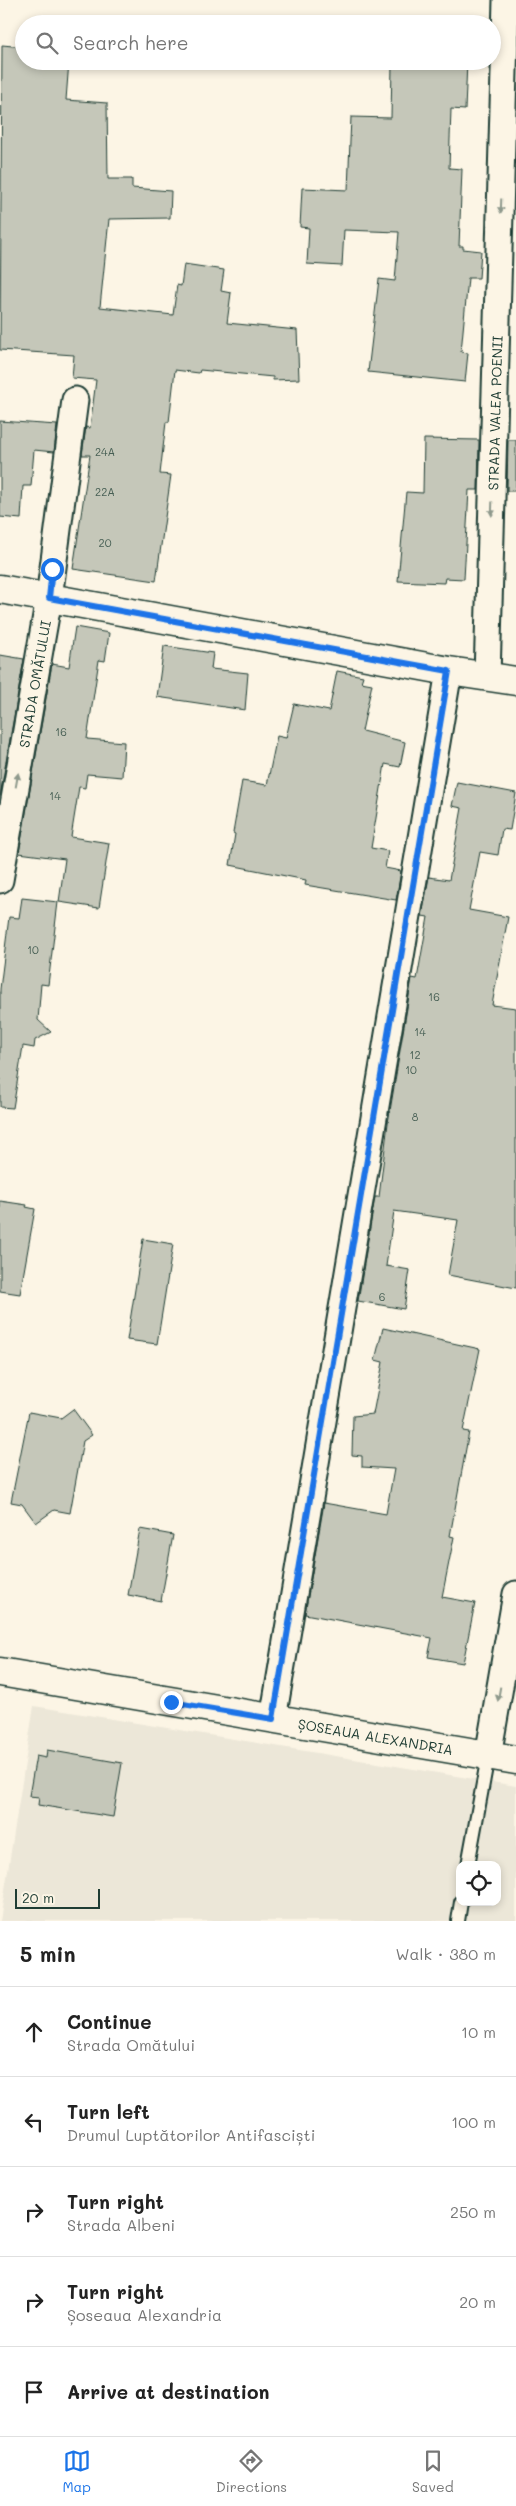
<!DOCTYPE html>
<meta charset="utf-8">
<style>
:root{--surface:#fff;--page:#f2f2f2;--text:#222;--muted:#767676;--line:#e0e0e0;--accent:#1a73e8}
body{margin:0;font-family:Mali,sans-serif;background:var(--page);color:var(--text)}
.controls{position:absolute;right:15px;bottom:15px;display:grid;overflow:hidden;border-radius:10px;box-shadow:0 2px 8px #0003}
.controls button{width:45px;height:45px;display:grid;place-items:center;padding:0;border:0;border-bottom:1px solid var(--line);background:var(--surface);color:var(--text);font:25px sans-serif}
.scale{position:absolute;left:15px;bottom:12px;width:85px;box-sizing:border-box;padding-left:5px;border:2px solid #1f3d34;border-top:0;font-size:14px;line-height:18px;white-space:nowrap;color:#1f3d34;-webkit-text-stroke:4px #fcf5e5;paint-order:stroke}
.stop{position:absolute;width:15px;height:15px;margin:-11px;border:4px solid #1a73e8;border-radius:50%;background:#fff}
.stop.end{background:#1a73e8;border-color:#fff;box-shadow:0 1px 5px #0008}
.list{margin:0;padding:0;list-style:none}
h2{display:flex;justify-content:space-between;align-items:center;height:65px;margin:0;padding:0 20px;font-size:21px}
h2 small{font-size:16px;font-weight:400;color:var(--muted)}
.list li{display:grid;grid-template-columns:32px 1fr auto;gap:15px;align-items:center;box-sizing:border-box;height:90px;padding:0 20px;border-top:1px solid var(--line)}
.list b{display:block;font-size:19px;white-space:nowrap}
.list p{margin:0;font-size:16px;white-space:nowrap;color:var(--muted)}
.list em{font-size:16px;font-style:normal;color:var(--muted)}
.icon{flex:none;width:28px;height:28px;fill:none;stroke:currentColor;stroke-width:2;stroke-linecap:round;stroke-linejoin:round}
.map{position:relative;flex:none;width:516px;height:1921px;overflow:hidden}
.search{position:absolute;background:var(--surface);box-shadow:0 2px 8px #0003;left:15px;right:15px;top:15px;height:55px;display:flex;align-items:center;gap:12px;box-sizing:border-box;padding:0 18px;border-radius:28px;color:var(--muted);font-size:19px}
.sheet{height:515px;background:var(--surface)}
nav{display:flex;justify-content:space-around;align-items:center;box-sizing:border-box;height:70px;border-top:1px solid var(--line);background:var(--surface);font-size:14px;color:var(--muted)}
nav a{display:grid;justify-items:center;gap:2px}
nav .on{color:var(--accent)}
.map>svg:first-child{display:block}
.built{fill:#ece7d8;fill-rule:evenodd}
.building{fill:#c5c7b9;stroke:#1f3d34}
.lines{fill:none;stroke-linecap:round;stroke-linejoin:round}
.lane-casing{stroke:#1f3d34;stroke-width:16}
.street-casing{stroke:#1f3d34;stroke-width:29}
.secondary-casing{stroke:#1f3d34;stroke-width:31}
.primary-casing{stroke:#1f3d34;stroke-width:31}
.lane{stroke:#fcf5e5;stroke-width:12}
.street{stroke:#fcf5e5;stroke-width:25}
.secondary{stroke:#fcf5e5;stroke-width:28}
.primary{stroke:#fcf5e5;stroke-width:28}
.oneway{fill:#8e998c}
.route{stroke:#1a73e8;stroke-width:6}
.labels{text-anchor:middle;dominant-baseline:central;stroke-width:4.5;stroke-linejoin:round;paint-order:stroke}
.number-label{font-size:11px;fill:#486055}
.street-label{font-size:14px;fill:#1f3d34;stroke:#fcf5e5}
</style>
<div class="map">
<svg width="516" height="1921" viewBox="0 0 516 1921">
<rect width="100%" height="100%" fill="#fcf5e5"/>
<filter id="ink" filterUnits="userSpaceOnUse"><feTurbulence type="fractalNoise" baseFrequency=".02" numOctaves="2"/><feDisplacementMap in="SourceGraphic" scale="10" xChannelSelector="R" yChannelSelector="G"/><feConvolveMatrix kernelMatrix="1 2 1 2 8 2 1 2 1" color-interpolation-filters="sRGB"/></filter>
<g filter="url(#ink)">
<!-- built -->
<path class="built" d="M34 1706 516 1786V1921H0ZM460 1865H497V1902H460Z"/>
<!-- building -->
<g class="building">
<path d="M2 45 24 47V61H69L66 100 107 103 108 179H132V188L171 191 170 218 109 219 100 307 173 315 177 285 181 286 184 264 224 270 221 291 231 293 227 323 297 330 299 379 273 380V377L200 370 199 373 175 370 169 422H166L160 474 171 475 156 581 73 569 90 455H82L86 427 90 428 96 380 72 378 74 355 0 350Z"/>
<path d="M358 61H467L465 110 451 109 449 168 462 169 459 246H463V249L481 251 479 278H468L461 352 468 353 465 382 368 372 379 279 395 281 399 232 344 230 342 266 307 264 309 228 300 227 302 188 348 190 351 117 391 118 392 65H358Z"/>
<path d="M0 421 57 425 54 452 34 450 31 486H23L21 519 0 517Z"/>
<path d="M424 439 479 440 478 490H469L464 579 445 578 444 583 398 581 406 492 423 493Z"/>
<path d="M508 440H516V491H507Z"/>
<path d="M75 627 109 633 105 661 99 660 87 739 124 742 122 777 87 774 85 788 79 787 71 837 109 843 99 908 59 902 65 859 19 853 52 664 69 667Z"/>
<path d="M164 646 213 653 211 669 248 673 245 710 157 697Z"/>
<path d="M0 655 24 659 0 796Z"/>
<path d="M337 671 363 676 361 682 372 684 362 731 405 742 400 767 385 764 371 848 388 851 385 868 401 871 396 900 305 885 306 880 230 865 235 834 233 833 242 781 267 785 277 736 286 738 294 704 329 711Z"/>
<path d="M457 782 516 793 510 830 502 829 498 855 480 852 469 910 508 917 492 1005 516 1008V1288L448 1275 458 1220 394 1211 386 1266 410 1270 404 1309 358 1301 375 1197H379L388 1123 412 978 417 979 428 917 422 916 429 877 449 880 462 808 452 806Z"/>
<path d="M22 898 58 902 48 985 41 984 38 1020 51 1032 35 1040 34 1048 23 1046 13 1108 0 1107V989L9 917 19 918Z"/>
<path d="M0 1201 27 1205 26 1207 35 1209 20 1294 0 1291Z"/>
<path d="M143 1239 173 1244 157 1344 127 1340Z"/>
<path d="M383 1328 480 1349 463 1431 469 1432 450 1536 454 1537 442 1597 475 1603 463 1663 428 1657 432 1638 305 1614 324 1503 386 1514 394 1469 362 1467V1456L352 1455 353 1416 373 1414 383 1362 375 1360Z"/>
<path d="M73 1409 92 1435 83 1441 70 1513 54 1510 36 1523 22 1504 11 1502 29 1412 61 1418Z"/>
<path d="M140 1529 173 1535 161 1601 128 1595Z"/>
<path d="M47 1750 122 1763 113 1817 38 1805 39 1797 29 1796 36 1756 46 1758Z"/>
</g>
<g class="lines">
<!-- lane casing -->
<g class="lane-casing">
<g id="lane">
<path d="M468 1865 488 1756"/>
<path d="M458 1921 461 1902"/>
</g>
</g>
<!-- street casing -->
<g class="street-casing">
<g id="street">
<path id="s1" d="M487 677 506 0"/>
<path id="s2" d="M0 880 49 598 75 400"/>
<path d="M273 1719 449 671"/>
<path d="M488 1756 516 1594"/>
</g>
</g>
<!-- secondary casing -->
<g class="secondary-casing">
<path id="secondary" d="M0 589 449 671 516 681"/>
</g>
<!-- primary casing -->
<g class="primary-casing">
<g id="primary">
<path id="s3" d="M0 1672 516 1760"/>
</g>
</g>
<!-- lane -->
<use href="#lane" class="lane"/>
<!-- street -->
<use href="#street" class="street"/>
<!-- secondary -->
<use href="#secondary" class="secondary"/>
<!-- primary -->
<use href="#primary" class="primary"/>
</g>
<!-- one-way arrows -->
<defs><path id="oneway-solid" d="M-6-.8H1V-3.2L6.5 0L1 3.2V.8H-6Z" transform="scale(1.25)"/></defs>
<g class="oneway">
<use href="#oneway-solid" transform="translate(501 206) rotate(92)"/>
<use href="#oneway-solid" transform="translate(492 509) rotate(92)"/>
<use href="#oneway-solid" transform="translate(17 780) rotate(-80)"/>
<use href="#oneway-solid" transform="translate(499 1694) rotate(100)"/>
</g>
</g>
<g class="lines" filter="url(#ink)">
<!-- route -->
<path class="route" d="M52 569 49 598 449 671 273 1719 171 1702"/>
</g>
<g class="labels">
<!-- number labels -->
<g class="number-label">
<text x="105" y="451">24A</text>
<text x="105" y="491">22A</text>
<text x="105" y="542">20</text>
<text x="61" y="731">16</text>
<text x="55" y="795">14</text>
<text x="33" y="949">10</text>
<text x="434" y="996">16</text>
<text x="420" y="1031">14</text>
<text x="415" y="1054">12</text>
<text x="411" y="1069">10</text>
<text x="415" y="1116">8</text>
<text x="382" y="1296">6</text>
</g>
<!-- street labels -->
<g class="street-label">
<text stroke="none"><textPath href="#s1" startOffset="264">STRADA VALEA POENII</textPath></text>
<text stroke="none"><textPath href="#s2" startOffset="199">STRADA OMĂTULUI</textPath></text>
<text stroke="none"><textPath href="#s3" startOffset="381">ȘOSEAUA ALEXANDRIA</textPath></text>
</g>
</g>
</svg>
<div class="controls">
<button><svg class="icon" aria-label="locate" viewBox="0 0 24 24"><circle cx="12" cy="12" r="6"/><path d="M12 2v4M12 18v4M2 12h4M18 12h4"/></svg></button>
</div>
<div class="scale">20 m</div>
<div class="stop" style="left:52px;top:569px"></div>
<div class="stop end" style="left:171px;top:1702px"></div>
<div class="search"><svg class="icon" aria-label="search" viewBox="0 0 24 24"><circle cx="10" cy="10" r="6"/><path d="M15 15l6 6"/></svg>Search here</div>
</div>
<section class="sheet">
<h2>5 min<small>Walk · 380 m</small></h2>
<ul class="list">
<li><svg class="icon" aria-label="ahead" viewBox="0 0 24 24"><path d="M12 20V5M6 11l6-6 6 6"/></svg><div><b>Continue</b><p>Strada Omătului</p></div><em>10 m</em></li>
<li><svg class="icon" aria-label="left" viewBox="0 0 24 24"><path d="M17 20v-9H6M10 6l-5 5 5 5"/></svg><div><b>Turn left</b><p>Drumul Luptătorilor Antifasciști</p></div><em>100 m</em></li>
<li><svg class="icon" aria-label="right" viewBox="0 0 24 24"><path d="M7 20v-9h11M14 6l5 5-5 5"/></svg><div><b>Turn right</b><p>Strada Albeni</p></div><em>250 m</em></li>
<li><svg class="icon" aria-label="right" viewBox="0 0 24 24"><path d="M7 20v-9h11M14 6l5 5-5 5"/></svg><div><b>Turn right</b><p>Șoseaua Alexandria</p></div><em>20 m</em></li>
<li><svg class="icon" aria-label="arrive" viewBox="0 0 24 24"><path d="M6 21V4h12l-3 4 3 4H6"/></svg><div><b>Arrive at destination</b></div></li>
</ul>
</section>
<nav>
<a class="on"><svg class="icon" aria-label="map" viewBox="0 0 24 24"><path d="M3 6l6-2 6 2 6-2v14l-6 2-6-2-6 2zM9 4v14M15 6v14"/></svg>Map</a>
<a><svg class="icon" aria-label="directions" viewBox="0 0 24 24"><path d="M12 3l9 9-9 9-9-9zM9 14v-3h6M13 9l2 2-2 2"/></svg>Directions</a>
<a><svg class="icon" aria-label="saved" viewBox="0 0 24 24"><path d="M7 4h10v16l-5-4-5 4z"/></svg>Saved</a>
</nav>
